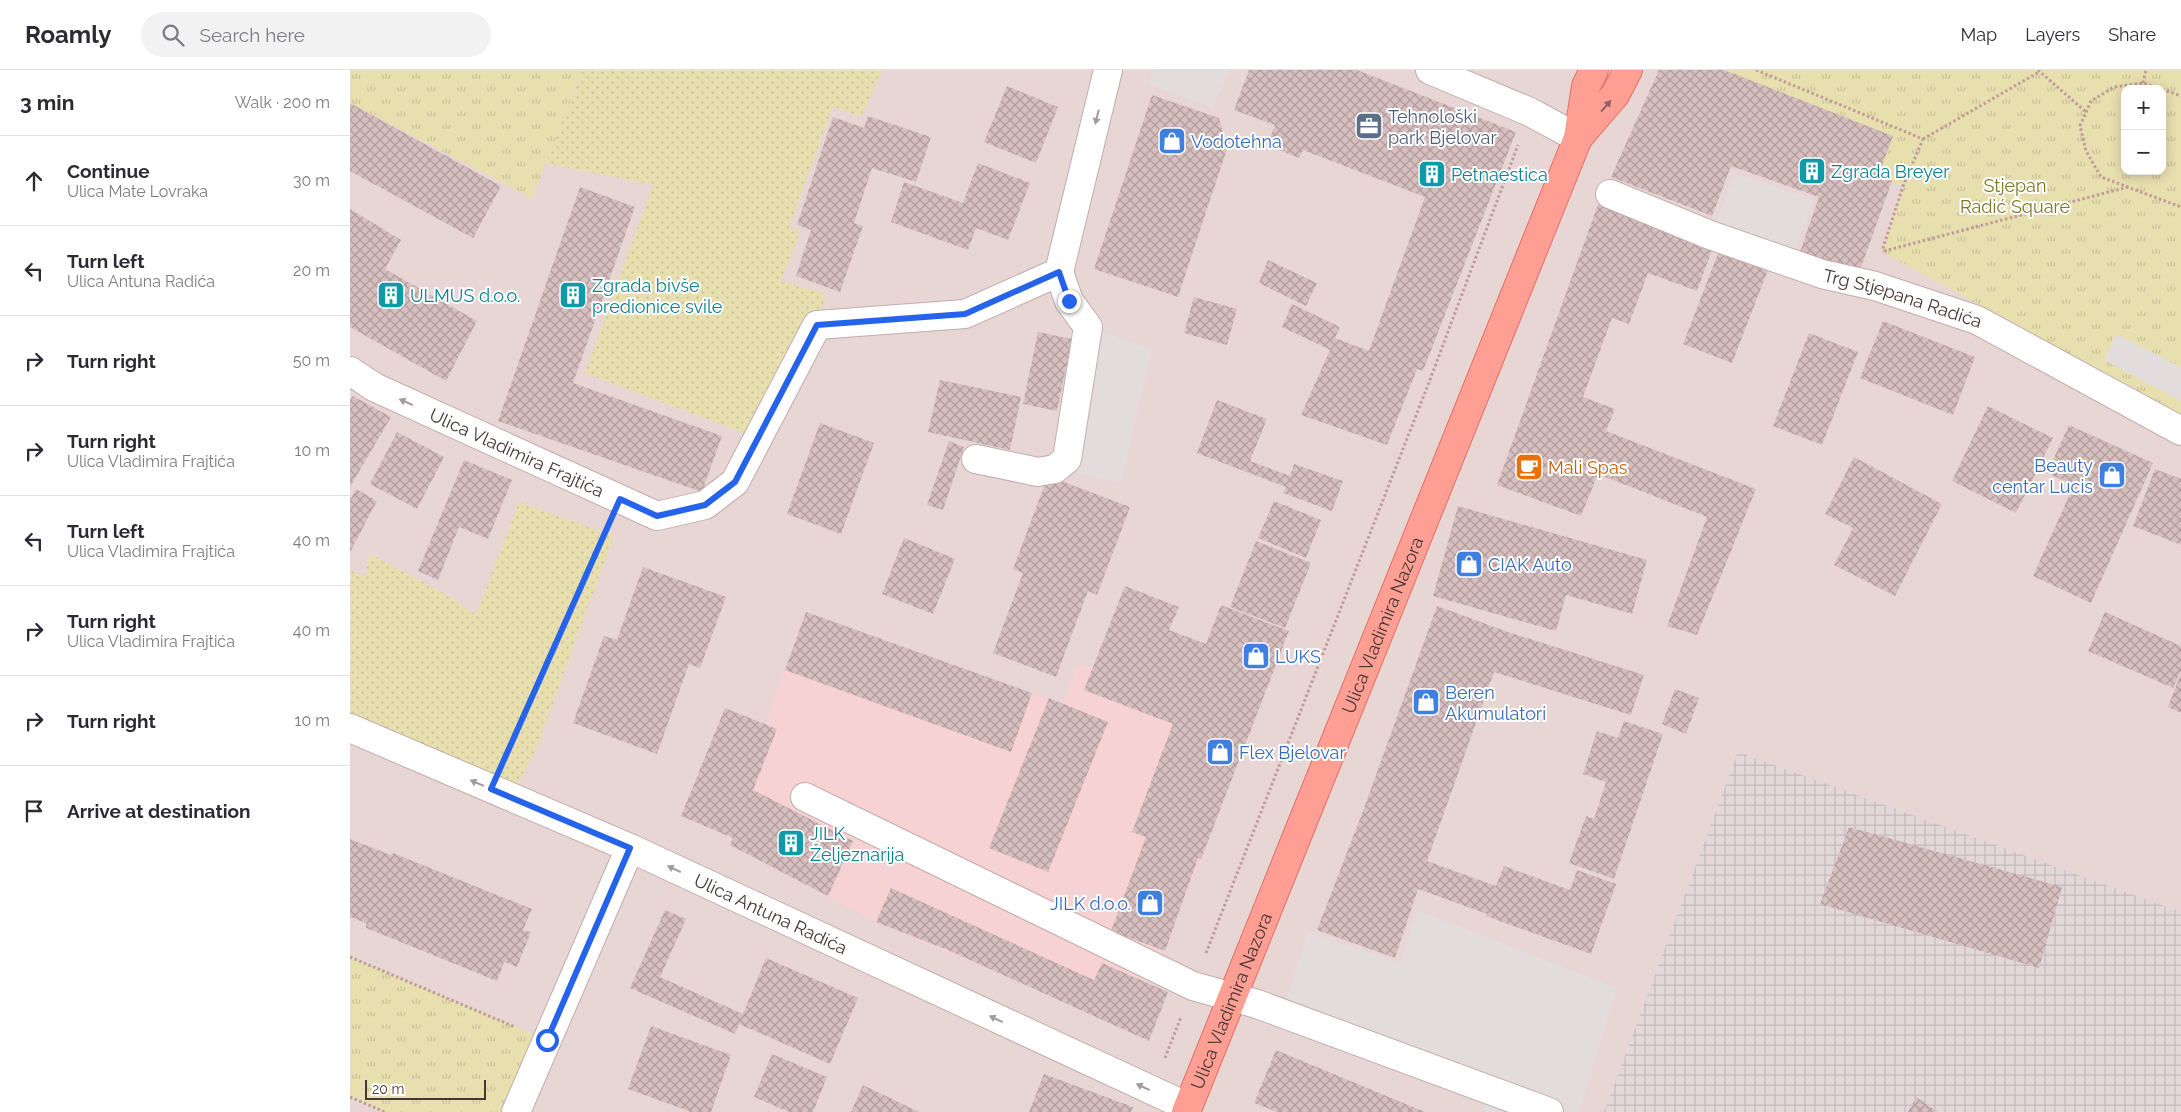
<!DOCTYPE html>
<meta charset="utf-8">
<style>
:root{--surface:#fff;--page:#f2f2f3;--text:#2b2b33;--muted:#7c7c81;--line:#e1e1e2}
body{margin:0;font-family:Raleway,sans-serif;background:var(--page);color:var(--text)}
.controls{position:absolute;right:15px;top:15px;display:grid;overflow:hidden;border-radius:10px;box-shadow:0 2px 12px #0003}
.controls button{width:45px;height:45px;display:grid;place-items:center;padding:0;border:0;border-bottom:1px solid var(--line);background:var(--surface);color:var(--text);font:25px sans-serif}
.scale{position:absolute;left:15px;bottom:12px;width:121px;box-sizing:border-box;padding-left:5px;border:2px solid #473636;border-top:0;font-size:14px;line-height:18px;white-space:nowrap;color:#473636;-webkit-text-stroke:4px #fff;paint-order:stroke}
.stop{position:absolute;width:15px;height:15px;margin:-11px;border:4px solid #2563eb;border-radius:50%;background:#fff}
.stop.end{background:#2563eb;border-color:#fff;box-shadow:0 1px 5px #0008}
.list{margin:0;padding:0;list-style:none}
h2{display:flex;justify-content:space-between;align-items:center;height:65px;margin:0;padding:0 20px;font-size:21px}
h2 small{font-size:16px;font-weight:400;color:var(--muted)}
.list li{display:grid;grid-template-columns:32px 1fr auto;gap:15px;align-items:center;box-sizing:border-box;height:90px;padding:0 20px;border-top:1px solid var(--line)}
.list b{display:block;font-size:19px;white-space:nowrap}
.list p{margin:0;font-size:16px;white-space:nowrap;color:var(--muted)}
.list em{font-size:16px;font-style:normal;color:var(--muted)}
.icon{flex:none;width:28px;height:28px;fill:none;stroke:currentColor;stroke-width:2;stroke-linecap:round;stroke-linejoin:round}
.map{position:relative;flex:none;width:1831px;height:1042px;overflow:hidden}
header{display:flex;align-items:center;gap:30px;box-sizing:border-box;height:70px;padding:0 25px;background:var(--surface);border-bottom:1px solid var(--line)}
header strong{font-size:24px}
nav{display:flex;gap:28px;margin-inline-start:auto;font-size:18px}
.search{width:350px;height:45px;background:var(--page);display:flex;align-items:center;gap:12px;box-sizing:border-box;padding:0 18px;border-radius:28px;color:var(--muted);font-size:19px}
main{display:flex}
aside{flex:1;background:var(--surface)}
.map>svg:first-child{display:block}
.residential{fill:#e8d6d5;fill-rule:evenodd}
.commercial{fill:#f6d2d3}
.industrial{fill:url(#industrial-grid)}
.grass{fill:url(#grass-tufts);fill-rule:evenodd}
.garden{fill:url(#garden-dots)}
.parking{fill:#e2dcdc}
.building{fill:url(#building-cross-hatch)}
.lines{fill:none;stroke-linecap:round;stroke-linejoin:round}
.minor-casing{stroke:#c2adac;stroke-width:30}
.major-casing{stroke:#e56e63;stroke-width:30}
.path{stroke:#c19b9a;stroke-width:3;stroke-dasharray:2.5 2.5;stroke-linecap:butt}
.minor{stroke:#fff;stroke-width:28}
.major{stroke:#ff9f94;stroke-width:28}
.oneway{fill:#91605c}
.oneway2{fill:#a39a9a}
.route{stroke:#2563eb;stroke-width:6}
.labels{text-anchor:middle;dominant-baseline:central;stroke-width:4;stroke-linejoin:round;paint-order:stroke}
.service-label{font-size:18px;fill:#4e5e75;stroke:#fff;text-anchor:start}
.shop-label{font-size:18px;fill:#366cbe;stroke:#fff;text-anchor:start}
.culture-label{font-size:18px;fill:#0d838f;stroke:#fff;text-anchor:start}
.park-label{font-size:18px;fill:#797928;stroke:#fff}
.street-label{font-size:18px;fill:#473636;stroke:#fff}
.food-label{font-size:18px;fill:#c56008;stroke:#fff;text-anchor:start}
</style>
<header>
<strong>Roamly</strong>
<div class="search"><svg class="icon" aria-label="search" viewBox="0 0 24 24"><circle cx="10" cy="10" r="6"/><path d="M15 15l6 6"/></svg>Search here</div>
<nav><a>Map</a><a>Layers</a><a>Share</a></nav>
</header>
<main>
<aside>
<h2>3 min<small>Walk · 200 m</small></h2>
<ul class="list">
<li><svg class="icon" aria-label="ahead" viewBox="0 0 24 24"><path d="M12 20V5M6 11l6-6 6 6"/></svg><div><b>Continue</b><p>Ulica Mate Lovraka</p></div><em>30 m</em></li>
<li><svg class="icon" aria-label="left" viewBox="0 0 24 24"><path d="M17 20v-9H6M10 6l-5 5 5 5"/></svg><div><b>Turn left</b><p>Ulica Antuna Radića</p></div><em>20 m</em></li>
<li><svg class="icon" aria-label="right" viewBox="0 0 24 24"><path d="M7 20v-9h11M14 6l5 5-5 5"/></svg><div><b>Turn right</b></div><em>50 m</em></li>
<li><svg class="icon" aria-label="right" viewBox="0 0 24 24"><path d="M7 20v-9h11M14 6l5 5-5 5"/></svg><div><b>Turn right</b><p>Ulica Vladimira Frajtića</p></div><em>10 m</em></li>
<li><svg class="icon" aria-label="left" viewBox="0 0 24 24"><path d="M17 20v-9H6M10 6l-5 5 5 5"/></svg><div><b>Turn left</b><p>Ulica Vladimira Frajtića</p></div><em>40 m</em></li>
<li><svg class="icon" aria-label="right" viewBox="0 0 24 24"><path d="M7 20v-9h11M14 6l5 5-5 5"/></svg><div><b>Turn right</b><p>Ulica Vladimira Frajtića</p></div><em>40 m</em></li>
<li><svg class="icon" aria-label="right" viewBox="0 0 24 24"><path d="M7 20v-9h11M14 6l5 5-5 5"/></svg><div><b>Turn right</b></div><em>10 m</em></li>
<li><svg class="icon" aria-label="arrive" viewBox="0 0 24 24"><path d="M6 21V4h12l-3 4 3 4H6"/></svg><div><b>Arrive at destination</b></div></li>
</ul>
</aside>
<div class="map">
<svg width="1831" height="1042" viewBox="0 0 1831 1042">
<defs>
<pattern id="industrial-grid" width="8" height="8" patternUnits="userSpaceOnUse" patternTransform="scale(1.25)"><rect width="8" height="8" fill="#e3d8d9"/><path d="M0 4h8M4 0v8" fill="none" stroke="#c4babb"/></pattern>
<pattern id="grass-tufts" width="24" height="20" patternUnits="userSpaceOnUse" patternTransform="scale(1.25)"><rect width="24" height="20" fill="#e8dfaf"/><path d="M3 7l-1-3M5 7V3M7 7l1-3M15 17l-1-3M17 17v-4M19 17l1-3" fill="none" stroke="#c8c097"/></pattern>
<pattern id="garden-dots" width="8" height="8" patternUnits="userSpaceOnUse" patternTransform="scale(1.25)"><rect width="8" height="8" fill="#e8dfaf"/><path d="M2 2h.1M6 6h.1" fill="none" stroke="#c8c097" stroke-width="1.8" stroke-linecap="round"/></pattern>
<pattern id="building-cross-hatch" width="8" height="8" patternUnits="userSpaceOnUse" patternTransform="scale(1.25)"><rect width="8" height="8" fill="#d8bfbf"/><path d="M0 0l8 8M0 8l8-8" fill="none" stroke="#b19c9c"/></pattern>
</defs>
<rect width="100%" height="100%" fill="#f4e8e7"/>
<!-- residential -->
<path class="residential" d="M0 0H1831V1042H0ZM1775 19H1812V101H1775Z"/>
<!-- commercial -->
<path class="commercial" d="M456 542 713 634 727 595 743 597 735 620 823 654 782 762 851 789 796 913 818 922 642 900 526 852 380 775 382 768 331 746 375 638 415 654Z"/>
<!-- industrial -->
<path class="industrial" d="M1388 682 1831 842V1042H1254Z"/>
<!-- grass -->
<g class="grass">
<path d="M0 0H232L182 128 0 33Z"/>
<path d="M1374 0H1831V344L1532 182 1553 116 1528 106 1543 66ZM1775 19H1812V101H1775Z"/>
<path d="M0 887 197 970 166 1042H35L0 1027Z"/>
</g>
<!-- garden -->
<g class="garden">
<path d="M233 0H532L511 47 483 36 439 157 450 162 431 211 476 224 467 255 408 368 235 303 303 115 196 93Z"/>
<path d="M169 432 264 466 186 679 161 727 0 658V500L15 507 20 484 99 526 126 545Z"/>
</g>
<!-- parking -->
<g class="parking">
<path d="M803 0H879L863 38 798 14Z"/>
<path d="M1386 104 1464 129 1440 192 1360 165Z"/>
<path d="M738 257 802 279 771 413 705 399Z"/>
<path d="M1766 264 1831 297V331L1754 290Z"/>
<path d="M1067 840 1267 918 1229 1042H1133L1141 1021 932 943 958 863 1051 892Z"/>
</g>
<!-- building -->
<g class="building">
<path d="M899 0H1007L1166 62 1073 301 1067 299 1037 375 951 345 980 280 932 257 942 234 990 257 985 268 1019 281 1075 127 953 80 949 88 917 75 925 55 884 40Z"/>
<path d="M1309 0H1374L1543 66 1528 106 1542 111 1509 203 1450 182 1469 127 1381 96 1362 146 1261 107Z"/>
<path d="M657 16 708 37 686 93 634 72Z"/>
<path d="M802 25 869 48 877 79 828 227 744 199Z"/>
<path d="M0 33 151 116 123 168 0 101Z"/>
<path d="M518 46 581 67 566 112 522 98 504 153 513 156 490 222 446 206 461 160 447 155 483 47 514 58Z"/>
<path d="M628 93 680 113 658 170 626 158 618 180 541 152 554 112 613 133Z"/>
<path d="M230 117 285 137 223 313 372 366 352 422 148 351Z"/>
<path d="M1251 126 1366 169 1347 221 1298 203 1279 254 1262 248 1233 327 1265 339 1256 361 1406 419 1347 565 1317 556 1357 447 1248 404 1231 446 1147 415Z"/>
<path d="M0 139 51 170 35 199 127 251 96 311 0 257Z"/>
<path d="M1369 181 1418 200 1382 293 1333 274Z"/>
<path d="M918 190 967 213 956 236 909 213Z"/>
<path d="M844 227 887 239 877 275 834 263Z"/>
<path d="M1533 251 1625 287 1603 345 1510 308Z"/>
<path d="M688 262 722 269 707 341 673 334Z"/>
<path d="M1459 263 1508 282 1472 375 1423 356Z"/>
<path d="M590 310 671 327 660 380 578 362Z"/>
<path d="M3 326 41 347 0 417V330Z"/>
<path d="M867 330 917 349 900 391 940 406 944 394 993 411 982 441 933 423 936 417 847 383Z"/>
<path d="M1638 336 1703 368 1666 443 1602 411Z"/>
<path d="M470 353 524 373 491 464 437 444Z"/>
<path d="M1719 355 1803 393 1741 533 1683 506 1724 415 1697 403Z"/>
<path d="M47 362 94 387 67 439 20 414Z"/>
<path d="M599 371 614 377 593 440 577 435Z"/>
<path d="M1504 387 1592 434 1545 526 1484 495 1503 458 1475 444Z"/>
<path d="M114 390 162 410 138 469 109 457 88 510 68 501Z"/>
<path d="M1805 399 1831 409V475L1783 456Z"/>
<path d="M698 406 780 437 747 525 738 521 706 607 643 583 673 503 663 499Z"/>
<path d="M6 419 27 431 0 482V430Z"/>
<path d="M924 431 971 450 956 488 908 468Z"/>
<path d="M1108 436 1297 490 1282 544 1216 525 1206 561 1083 526Z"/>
<path d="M554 468 605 489 583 544 532 524Z"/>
<path d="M906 471 961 493 935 558 880 537Z"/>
<path d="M293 497 376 527 350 598 339 594 307 684 223 653 254 566 267 570Z"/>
<path d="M775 516 829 537 819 560 856 574 871 535 939 561 851 789 848 788 815 881 761 861 796 767 782 762 823 654 734 620Z"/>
<path d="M1087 536 1158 562 1294 605 1281 645 1144 602 1077 791 1146 816 1154 796 1220 820 1227 800 1266 814 1241 884 1136 846 1137 844 1068 819 1045 888 967 860 1013 741Z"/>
<path d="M456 542 682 623 661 682 435 600Z"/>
<path d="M1755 542 1831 576V601L1823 618 1738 581Z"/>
<path d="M1831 603V643L1818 637Z"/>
<path d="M1325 619 1349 628 1336 664 1312 654Z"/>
<path d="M699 628 758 652 698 802 639 778Z"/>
<path d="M375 638 427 659 403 720 503 771 478 826 380 775 383 768 331 746Z"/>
<path d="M1274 651 1313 664 1264 809 1219 793 1236 746 1244 749 1256 712 1233 704 1247 661 1268 668Z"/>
<path d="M1499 757 1712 817 1689 898 1470 834Z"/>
<path d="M0 769 41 785 43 783 182 839 173 860 181 862 167 897 154 892 147 911 16 858V853L0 847Z"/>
<path d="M541 818 744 910 752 893 818 922 799 971 598 880 526 852Z"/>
<path d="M315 840 336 849 310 907 393 944 416 888 508 928 480 994 389 954 385 964 280 918Z"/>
<path d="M301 956 381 985 361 1042H341L278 1019Z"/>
<path d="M926 980 1075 1042H927L904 1033Z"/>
<path d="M422 984 477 1007 463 1042H439L404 1027Z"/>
<path d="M694 1004 783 1037 781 1042H679Z"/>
<path d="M513 1015 569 1042H501Z"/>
<path d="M1566 1027 1588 1042H1558Z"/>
</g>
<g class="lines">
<!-- minor casing -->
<g class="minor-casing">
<g id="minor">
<path d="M1080 0 1180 42 1228 68"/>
<path id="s1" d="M1260 124 1360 165 1472 204 1525 216 1627 250 1831 361"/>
<path id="s2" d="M0 301 24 317 307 446 355 435 385 412 467 255 615 244 709 202 758 0"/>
<path d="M626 389 688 402 705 399 717 389 738 257 719 231 709 202"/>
<path id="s3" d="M0 658 280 778 838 1037"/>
<path d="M455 727 843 916 907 934 1199 1042"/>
<path d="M166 1042 280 778"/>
</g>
</g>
<!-- major casing -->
<g class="major-casing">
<g id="major">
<path d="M1228 68 1265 25 1278 0"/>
<path id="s4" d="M836 1042 1228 68 1236 16 1244 0"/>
</g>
</g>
<!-- path -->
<g class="path">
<path d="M1406 0 1573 69 1553 116 1532 181"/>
<path d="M1688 0 1736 42"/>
<path d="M1793 13 1796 0"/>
<path d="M1811 19 1793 13 1764 17 1741 31 1730 56 1736 81 1751 107 1831 137"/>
<path d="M1812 19 1831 26"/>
<path d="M1573 69 1689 2"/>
<path d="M1534 181 1778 117"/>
<path d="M155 687 256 462"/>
<path d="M856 883 1078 315 1168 75"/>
<path d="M0 887 165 957"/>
<path d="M815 988 831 947"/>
<path d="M0 1027 35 1042"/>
</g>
<!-- minor -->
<use href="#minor" class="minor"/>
<!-- major -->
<use href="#major" class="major"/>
</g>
<!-- one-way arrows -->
<defs><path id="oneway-solid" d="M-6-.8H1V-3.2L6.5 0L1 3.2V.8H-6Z" transform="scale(1.25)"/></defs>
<use class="oneway" href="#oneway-solid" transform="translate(1256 36) rotate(-49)"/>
<g class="oneway2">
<use href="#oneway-solid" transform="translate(747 47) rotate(104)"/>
<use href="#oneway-solid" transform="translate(56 332) rotate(-156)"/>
<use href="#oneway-solid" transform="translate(127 713) rotate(-157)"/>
<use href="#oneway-solid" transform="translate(324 799) rotate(-155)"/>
<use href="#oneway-solid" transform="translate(646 949) rotate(-155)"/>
<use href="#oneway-solid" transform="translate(793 1017) rotate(-155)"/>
</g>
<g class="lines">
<!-- route -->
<path class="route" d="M197 970 280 778 141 719 270 429 307 446 355 435 385 412 467 255 615 244 709 202 719 231"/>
</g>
<!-- icons -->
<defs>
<g id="office-square" transform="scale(1.4375)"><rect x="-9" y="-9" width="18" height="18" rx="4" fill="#5c6f8a" stroke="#fff"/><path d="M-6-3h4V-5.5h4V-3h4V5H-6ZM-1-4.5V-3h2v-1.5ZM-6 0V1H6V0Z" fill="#fff"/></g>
<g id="shop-square" transform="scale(1.4375)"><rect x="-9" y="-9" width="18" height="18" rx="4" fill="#3f7fe0" stroke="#fff"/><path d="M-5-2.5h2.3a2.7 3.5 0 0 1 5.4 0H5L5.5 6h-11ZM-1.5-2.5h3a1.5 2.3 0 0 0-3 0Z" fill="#fff"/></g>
<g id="building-square" transform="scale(1.4375)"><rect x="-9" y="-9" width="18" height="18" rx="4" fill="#0f9aa8" stroke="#fff"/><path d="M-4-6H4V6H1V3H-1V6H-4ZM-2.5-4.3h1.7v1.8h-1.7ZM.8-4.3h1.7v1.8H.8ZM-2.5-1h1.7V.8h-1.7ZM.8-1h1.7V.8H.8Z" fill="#fff"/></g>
<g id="cafe-square" transform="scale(1.4375)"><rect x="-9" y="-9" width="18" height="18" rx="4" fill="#e8710a" stroke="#fff"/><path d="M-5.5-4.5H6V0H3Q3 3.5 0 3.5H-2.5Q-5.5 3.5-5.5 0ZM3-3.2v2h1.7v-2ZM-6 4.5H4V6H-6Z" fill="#fff"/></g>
</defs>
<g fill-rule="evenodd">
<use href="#office-square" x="1019" y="56"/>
<use href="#shop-square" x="822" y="71"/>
<use href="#building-square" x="1462" y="101"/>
<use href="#building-square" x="1082" y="104"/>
<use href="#building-square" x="41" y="225"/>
<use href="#building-square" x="223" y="225"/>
<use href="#cafe-square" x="1179" y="397"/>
<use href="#shop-square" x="1762" y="405"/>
<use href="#shop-square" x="1119" y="494"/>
<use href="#shop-square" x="906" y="586"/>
<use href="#shop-square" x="1076" y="632"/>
<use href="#shop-square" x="870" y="682"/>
<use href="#building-square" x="441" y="773"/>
<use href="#shop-square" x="800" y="833"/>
</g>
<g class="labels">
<!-- service labels -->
<g class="service-label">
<text x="1038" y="46">Tehnološki<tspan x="1038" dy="21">park Bjelovar</tspan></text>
</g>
<!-- shop labels -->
<g class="shop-label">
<text x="841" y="71">Vodotehna</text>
<text x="1743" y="395" text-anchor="end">Beauty<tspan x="1743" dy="21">centar Lucis</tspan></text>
<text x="1138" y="494">CIAK Auto</text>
<text x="925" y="586">LUKS</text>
<text x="1095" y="622">Beren<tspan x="1095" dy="21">Akumulatori</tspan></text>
<text x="889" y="682">Flex Bjelovar</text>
<text x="781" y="833" text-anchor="end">JILK d.o.o.</text>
</g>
<!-- culture labels -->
<g class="culture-label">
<text x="1481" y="101">Zgrada Breyer</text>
<text x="1101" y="104">Petnaestica</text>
<text x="242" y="215">Zgrada bivše<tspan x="242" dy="21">predionice svile</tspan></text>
<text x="60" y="225">ULMUS d.o.o.</text>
<text x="460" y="763">JILK<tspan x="460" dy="21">Željeznarija</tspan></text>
</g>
<!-- park labels -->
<g class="park-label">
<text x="1665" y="115">Stjepan<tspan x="1665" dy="21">Radić Square</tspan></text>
</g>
<!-- street labels -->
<g class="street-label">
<text stroke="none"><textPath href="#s1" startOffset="311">Trg Stjepana Radića</textPath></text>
<text stroke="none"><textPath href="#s2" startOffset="186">Ulica Vladimira Frajtića</textPath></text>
<text stroke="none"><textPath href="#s4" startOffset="525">Ulica Vladimira Nazora</textPath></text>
<text stroke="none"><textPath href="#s3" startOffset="460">Ulica Antuna Radića</textPath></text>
<text stroke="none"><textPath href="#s4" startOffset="120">Ulica Vladimira Nazora</textPath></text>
</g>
<!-- food labels -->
<g class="food-label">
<text x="1198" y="397">Mali Spas</text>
</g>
</g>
</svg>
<div class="controls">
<button>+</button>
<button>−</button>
</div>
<div class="scale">20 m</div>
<div class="stop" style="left:197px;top:970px"></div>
<div class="stop end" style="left:719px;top:231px"></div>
</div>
</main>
